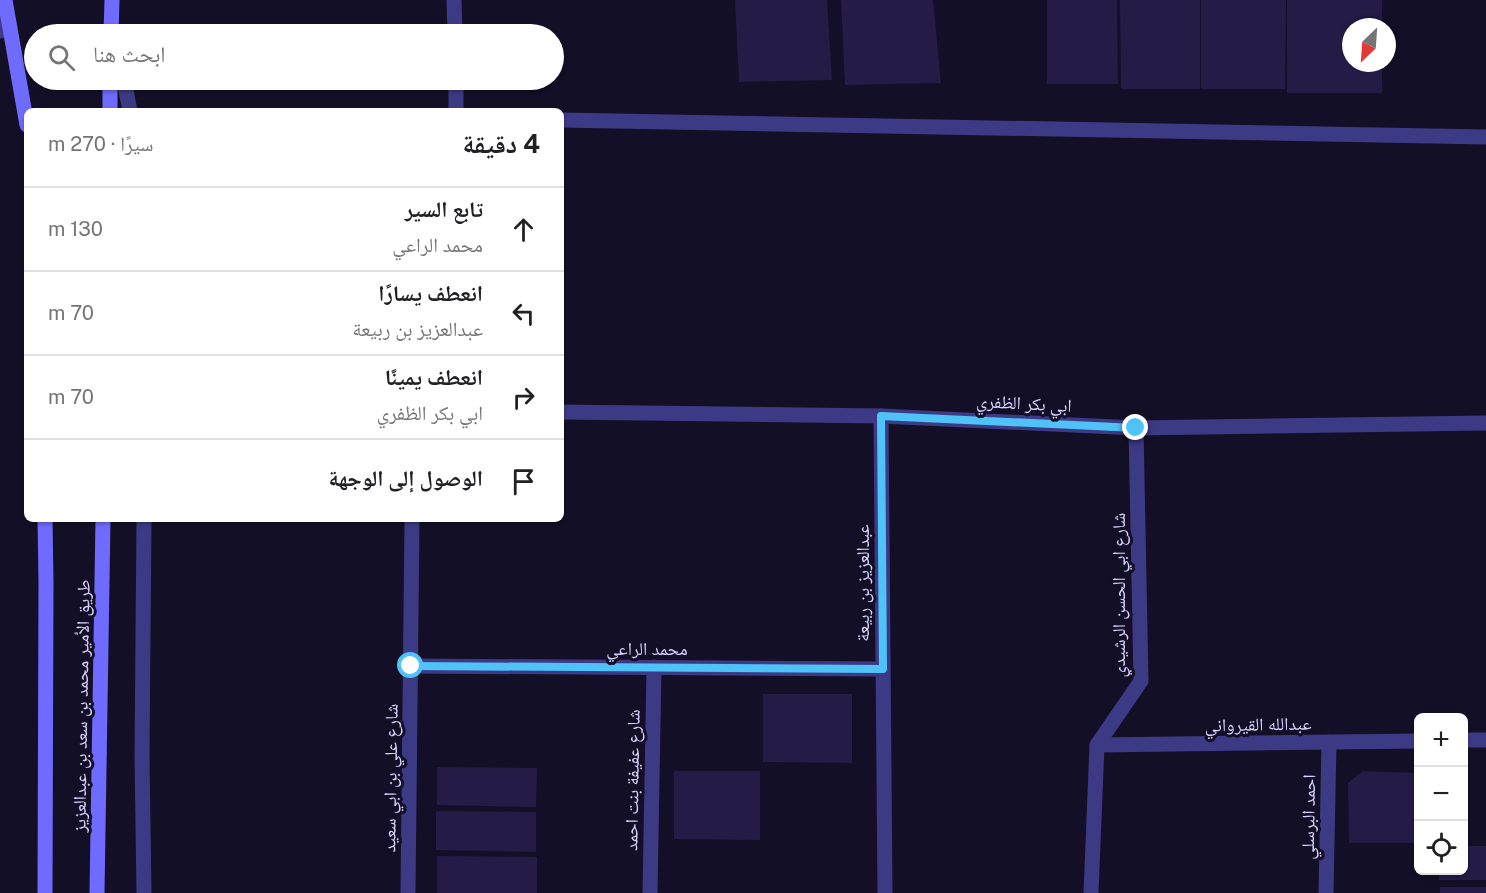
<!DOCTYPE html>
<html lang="ar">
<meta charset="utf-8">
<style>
:root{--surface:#fff;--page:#f6f6f6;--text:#202124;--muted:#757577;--line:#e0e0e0}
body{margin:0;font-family:"Public Sans","Noto Naskh Arabic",sans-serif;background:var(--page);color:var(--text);direction:rtl}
.controls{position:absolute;right:18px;bottom:18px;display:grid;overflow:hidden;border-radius:9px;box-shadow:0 2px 4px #0004}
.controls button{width:54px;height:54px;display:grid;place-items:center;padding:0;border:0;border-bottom:2px solid var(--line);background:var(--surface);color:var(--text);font:30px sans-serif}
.compass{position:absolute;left:1342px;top:18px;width:54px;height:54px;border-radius:50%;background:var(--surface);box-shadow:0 2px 4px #0004;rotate:205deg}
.stop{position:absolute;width:18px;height:18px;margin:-14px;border:4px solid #4fc3f7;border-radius:50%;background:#fff}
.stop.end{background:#4fc3f7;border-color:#fff;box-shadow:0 2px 6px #0008}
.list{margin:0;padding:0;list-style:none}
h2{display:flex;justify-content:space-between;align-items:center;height:78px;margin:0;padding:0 24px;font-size:26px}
h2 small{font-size:20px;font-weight:400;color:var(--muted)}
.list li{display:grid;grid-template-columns:39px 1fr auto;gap:18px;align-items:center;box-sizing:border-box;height:84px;padding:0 24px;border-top:2px solid var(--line)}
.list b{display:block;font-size:22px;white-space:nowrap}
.list p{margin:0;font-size:20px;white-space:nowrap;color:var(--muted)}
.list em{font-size:20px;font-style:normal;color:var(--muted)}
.icon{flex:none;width:33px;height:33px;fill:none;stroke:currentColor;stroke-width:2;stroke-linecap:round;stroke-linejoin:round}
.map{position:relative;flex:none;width:1486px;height:893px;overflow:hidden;direction:ltr}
.search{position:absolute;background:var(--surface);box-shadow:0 2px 4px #0004;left:24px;top:24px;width:540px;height:66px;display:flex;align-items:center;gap:15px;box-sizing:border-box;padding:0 21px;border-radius:33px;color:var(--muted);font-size:22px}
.panel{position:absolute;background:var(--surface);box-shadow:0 2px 4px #0004;left:24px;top:108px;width:540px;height:414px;border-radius:9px;direction:rtl}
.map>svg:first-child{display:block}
.building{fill:#241b47}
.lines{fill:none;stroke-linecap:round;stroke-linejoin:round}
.minor{stroke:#3d3a85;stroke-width:15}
.secondary{stroke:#6f6bff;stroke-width:15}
.route{stroke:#4fc3f7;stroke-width:8}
.labels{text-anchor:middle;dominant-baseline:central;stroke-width:6;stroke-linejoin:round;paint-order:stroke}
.street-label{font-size:18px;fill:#d9d4ff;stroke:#130f26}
</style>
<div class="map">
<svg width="1486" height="893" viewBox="0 0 1486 893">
<rect width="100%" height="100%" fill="#130f26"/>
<!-- building -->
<g class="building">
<path d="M735 0H827L832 80 739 82Z"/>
<path d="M841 0H933L941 83 845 85Z"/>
<path d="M1047 0H1117L1118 84H1047Z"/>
<path d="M1120 0H1200V89H1121Z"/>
<path d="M1201 0H1286L1285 89H1201Z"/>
<path d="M1287 0H1382V27H1351V63H1382V93H1287Z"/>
<path d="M763 694H852V763L763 762Z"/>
<path d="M437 767 537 768 536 807 437 805Z"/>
<path d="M674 771H760V840L674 839Z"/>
<path d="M1363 771 1418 773V843H1349L1348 783Z"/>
<path d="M436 811 536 812V852L436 850Z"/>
<path d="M1464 846H1486V880H1439V870H1464Z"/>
<path d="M437 856 537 857V893H437Z"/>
<rect x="1440" y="887" width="46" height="6"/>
</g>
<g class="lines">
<!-- minor -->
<g class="minor">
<path d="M454 0 455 34"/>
<path d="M0 31 5 4"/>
<path d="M124 80 130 111"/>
<path d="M456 80V111"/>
<path d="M561 120 1486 137"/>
<path d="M561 412 881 416 1136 428 1486 423"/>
<path d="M881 416 885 893"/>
<path d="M411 666 883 669"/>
<path d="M1464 740H1486"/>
<path d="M1097 745 1418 741"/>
<path d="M144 893 142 756 144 519"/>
<path d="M408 893 412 519"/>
<path d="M650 893 654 667"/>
<path d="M1091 893 1097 745 1141 681 1136 428"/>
<path d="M1326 893 1329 742"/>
</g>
<!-- secondary -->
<g class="secondary">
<path d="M5 0 27 125"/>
<path d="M111 34 112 0"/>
<path d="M110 111V80"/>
<path d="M45 893 46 582 45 519"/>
<path d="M97 893 103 519"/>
</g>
</g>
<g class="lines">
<!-- route -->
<path class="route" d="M411 666 883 669 881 416 1136 428"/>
</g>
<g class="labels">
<!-- street labels -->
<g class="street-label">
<text transform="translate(1024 403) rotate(3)">ابي بكر الظفري</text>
<text transform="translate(862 583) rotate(-90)">عبدالعزيز بن ربيعة</text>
<text transform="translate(1118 595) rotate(-90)">شارع ابي الحسن الرشيدي</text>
<text x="647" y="648">محمد الراعي</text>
<text transform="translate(81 706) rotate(-89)">طريق الأمير محمد بن سعد بن عبدالعزيز</text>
<text transform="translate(1258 724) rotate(-1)">عبدالله القيرواني</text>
<text transform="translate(390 778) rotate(-89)">شارع علي بن ابي سعيد</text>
<text transform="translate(632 780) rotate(-89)">شارع عفيفة بنت احمد</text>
<text transform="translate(1308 817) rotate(-89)">احمد البرسلي</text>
</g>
</g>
</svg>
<div class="controls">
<button>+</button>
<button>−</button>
<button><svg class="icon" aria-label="locate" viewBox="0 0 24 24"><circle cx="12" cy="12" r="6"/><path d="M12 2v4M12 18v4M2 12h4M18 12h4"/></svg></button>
</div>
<svg class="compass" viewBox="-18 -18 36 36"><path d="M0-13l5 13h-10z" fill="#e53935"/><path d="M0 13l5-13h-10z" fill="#757577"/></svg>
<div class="stop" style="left:411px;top:666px"></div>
<div class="stop end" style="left:1136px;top:428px"></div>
<div class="search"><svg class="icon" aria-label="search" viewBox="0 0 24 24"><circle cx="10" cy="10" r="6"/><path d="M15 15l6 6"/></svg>ابحث هنا</div>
<section class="panel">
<h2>4 دقيقة<small>سيرًا · 270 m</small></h2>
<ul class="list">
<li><svg class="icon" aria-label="ahead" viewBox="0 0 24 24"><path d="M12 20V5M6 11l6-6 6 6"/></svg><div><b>تابع السير</b><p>محمد الراعي</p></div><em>130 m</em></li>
<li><svg class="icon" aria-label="left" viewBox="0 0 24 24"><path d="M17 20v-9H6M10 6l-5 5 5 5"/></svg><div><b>انعطف يسارًا</b><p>عبدالعزيز بن ربيعة</p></div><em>70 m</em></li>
<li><svg class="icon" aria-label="right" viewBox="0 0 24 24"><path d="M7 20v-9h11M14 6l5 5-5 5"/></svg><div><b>انعطف يمينًا</b><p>ابي بكر الظفري</p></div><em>70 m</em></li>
<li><svg class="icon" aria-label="arrive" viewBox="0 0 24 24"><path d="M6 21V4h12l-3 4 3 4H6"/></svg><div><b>الوصول إلى الوجهة</b></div></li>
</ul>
</section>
</div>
